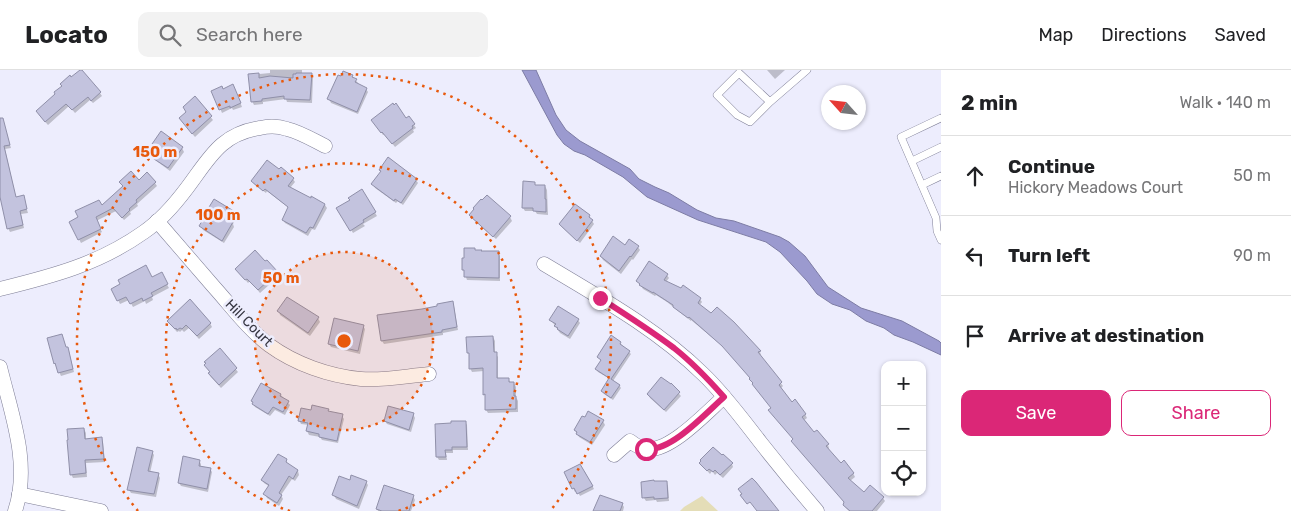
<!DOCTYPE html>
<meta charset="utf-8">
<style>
:root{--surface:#fff;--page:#f2f2f2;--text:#202124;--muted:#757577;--line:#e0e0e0;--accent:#db2777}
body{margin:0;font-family:Rubik,sans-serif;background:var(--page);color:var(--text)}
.controls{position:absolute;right:15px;bottom:15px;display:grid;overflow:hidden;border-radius:10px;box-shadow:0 1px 4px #0004}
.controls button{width:45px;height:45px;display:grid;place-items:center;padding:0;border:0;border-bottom:1px solid var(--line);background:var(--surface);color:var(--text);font:25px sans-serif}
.compass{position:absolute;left:821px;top:15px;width:45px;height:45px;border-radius:50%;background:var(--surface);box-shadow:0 1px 4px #0004;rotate:297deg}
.stop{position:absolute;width:15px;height:15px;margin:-11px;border:4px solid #db2777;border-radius:50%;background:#fff}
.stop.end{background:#db2777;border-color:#fff;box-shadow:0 1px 5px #0008}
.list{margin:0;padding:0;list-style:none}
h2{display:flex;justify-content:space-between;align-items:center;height:65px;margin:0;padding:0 20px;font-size:21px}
h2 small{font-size:16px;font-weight:400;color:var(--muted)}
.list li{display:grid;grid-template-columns:32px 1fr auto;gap:15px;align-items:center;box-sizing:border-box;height:80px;padding:0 20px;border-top:1px solid var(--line)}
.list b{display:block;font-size:19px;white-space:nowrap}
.list p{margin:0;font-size:16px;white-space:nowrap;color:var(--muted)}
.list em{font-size:16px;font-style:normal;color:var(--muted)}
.actions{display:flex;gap:10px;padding:15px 20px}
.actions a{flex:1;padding:11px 0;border:1px solid var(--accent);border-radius:10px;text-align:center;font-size:18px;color:var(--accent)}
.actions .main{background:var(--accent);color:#fff}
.icon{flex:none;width:28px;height:28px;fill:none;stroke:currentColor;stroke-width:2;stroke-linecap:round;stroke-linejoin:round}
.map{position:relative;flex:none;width:941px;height:441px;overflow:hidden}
header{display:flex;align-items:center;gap:30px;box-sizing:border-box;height:70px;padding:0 25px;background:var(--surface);border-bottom:1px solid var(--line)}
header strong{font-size:24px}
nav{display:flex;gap:28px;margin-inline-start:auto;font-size:18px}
.search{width:350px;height:45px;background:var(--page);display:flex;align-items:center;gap:12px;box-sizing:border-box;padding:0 18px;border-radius:10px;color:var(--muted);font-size:19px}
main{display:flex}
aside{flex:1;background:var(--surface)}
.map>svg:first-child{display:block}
.green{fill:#e4ddb7}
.water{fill:#9b9acf;stroke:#7d7ca4}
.shadow{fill:#0003}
.building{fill:#c3c3de;stroke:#9090a9}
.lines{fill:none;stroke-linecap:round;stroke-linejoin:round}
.lane-casing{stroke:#7e7e96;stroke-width:8}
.street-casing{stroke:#7e7e96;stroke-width:15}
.lane{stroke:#fff;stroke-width:7}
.street{stroke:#fff;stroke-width:14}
.route{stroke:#db2777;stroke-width:6}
.ring{fill:none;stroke:#e8590c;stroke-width:2.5;stroke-dasharray:2.5 5}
.labels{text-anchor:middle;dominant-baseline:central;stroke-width:5;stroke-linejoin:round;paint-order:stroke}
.street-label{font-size:14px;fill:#363641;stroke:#ededfd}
.centre{fill:#e8590c;stroke:#ededfd;stroke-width:2.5}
.ring-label{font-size:15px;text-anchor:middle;font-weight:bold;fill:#e8590c;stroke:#ededfd;stroke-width:5;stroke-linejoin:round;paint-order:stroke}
</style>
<header>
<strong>Locato</strong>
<div class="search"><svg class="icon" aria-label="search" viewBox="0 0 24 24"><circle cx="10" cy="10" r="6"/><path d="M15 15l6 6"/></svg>Search here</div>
<nav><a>Map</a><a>Directions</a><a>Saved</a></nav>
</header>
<main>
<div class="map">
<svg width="941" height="441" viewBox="0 0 941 441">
<rect width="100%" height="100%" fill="#ededfd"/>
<!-- green -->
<path class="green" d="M702 426 718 441H680L684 437Z"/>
<!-- water -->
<path class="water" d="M522 0H536L556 45 566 60 580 71 630 99 639 109 655 117 669 123 697 140 716 148 734 151 780 167 789 172 805 186 828 217 861 238 902 251 939 271 941 273V285L913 272 894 265 884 258 866 251 850 240 832 234 817 224 807 211 780 182 766 172 698 150 647 127 623 107 585 85 574 81 564 74 557 65Z"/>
<!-- shadow -->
<g class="shadow">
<path d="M270 0H302V4H311L313 8 312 33 287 32 286 29 263 32V34L254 35 252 31 249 5 270 3Z"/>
<path d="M767 0H785L775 9Z"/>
<path d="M352 6 358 13 357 15 366 19 368 22 358 44 331 33 329 29Z"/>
<path d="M71 9 100 23 102 26 93 33 90 30 75 43 69 36 48 55 39 45Z"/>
<path d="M235 19 242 37 233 40 232 38 222 43 213 22Z"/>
<path d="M195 28 213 50 195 67 180 49 187 42Z"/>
<path d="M406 49 414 55 416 58 413 60 414 62 395 77 385 64 383 65 375 53Z"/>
<path d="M7 65 11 78 5 79 16 128 23 127 28 143 21 144 24 158 10 162 8 158 0 122V67Z"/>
<path d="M153 74 182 78 184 82 170 101 155 90 153 87 158 80Z"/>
<path d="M380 100 416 110 418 113 403 135 398 131 396 133 375 118 373 114 382 102Z"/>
<path d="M293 109 295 112 290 118 311 130 312 128 325 135 327 138 315 160 312 159 308 166 285 153 283 150 289 138 267 121 266 123 254 114 252 111Z"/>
<path d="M139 111 155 113 157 116 137 134 138 136 130 142 131 144 124 150 116 141 96 151 102 162 81 173 70 152 102 137 124 117 121 112Z"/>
<path d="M534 113 536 116H545L547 120 548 145 537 144 535 141H525L523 138Z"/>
<path d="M362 121 377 146 363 154 365 156 353 163 338 138 351 130Z"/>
<path d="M487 127 510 147 512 151 496 169 473 149 471 145Z"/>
<path d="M236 144 237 147 233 154 234 157 224 173 203 160 201 156Z"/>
<path d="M589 146 594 154 580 173 563 158 561 154Z"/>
<path d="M626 177H638L640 180 633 190 632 189 621 204 603 190 601 186Z"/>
<path d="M475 181 498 183 500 186V211L467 210 463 199 465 189Z"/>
<path d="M239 202 277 203 279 206 260 223 250 211 248 213Z"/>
<path d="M161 204 169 218 152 227 153 230 146 234 145 231 133 237 129 230 120 234 113 220 151 209Z"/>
<path d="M667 205 669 208 666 212 700 229 702 232 699 236 711 245 733 253 760 282 761 285H759L783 316 780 319 792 333 805 344 807 348 803 351 814 364 828 375 829 378 828 380 841 395 853 403 855 407 850 411 864 424 883 428 885 431 877 441H849L846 438 844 435 846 433 794 374V370L751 309 726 279 691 250V251L667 232 656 225 655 226 643 219 638 211Z"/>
<path d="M288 229 318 248 320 252 310 266 280 245 279 241Z"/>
<path d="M452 232 454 236 458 260 443 263V265L384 274 382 271 379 246 422 240Z"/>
<path d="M551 250H578L580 253 570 269 560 263Z"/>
<path d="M210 253 212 257 199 269 189 258 184 262 182 260 180 262 179 261 177 262 170 254Z"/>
<path d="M363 256 365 259 360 284 331 277 329 274Z"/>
<path d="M62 266 66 278 69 281 74 302 61 306 55 293Z"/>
<path d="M493 267 495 271V283L498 287V309H508L511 313H514L516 317V327L518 331V342L488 343 486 340V328L484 324V301L472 302 470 298V286L468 282Z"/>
<path d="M620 273 631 284 613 311 619 315 621 318 613 330 604 324 602 321 610 309 598 302 596 299 602 291 598 287Z"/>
<path d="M220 280 238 302 221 318 211 307 209 304 210 302 205 295Z"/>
<path d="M671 315 681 326 666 342 650 328 648 324Z"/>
<path d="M280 324 290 335 285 345 275 340 270 346 255 337 253 334Z"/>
<path d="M328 340 329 343 342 346 344 349 338 373 322 370 320 367 309 365 307 361 309 355 301 354 299 350 312 342Z"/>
<path d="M413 344 415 348 411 362 387 354 385 351Z"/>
<path d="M603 351 605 355 592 375 579 367 575 360Z"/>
<path d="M465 352 467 355 468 380H453V383H446L447 390H439L437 387Z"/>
<path d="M84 359 86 363V370L101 369 103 372 105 392 86 393 87 407 73 408 71 404Z"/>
<path d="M152 382 154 385 150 403 158 404 160 408 156 427 131 423 129 420Z"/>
<path d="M286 390 288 395 298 401 299 405 295 411 292 409 281 425 283 429 279 436 267 428 265 424 270 417 264 413 262 410Z"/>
<path d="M199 391 201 394V397L210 399 212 402 208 422 181 416 179 413Z"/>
<path d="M700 393 732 394 733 397 723 408 717 403 715 405 712 401 710 404Z"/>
<path d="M585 402 594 419 580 426 577 420 575 422 573 418Z"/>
<path d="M350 411 366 412 368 415 359 439 336 429 334 425Z"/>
<path d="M642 413H666L668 416 669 431 657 432 656 430 646 431 644 428Z"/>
<path d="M413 426 415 430 411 441H378L377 439Z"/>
<path d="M622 434 624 437 623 441H594Z"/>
</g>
<!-- building -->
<g class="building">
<path d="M80 0H82L101 22 91 31 88 27 72 40 66 34 45 52 36 41 55 24 54 22 62 16 60 14 70 5 71 7Z"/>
<path d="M343 1 353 5 352 7 357 9 355 12 367 18 357 42 327 29 338 5 341 6Z"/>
<path d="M259 3V8L270 6 293 8V4H296V3H312L310 30 284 29V26L262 29V31L251 32 248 4Z"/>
<path d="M233 14 241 33 230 38V36L219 40 211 21 222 16 223 19Z"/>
<path d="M195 26 212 46 192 64 179 48 186 42 183 37Z"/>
<path d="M393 33 394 35 396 33 406 48 409 46 415 54 412 56 413 58 392 74 382 62 381 63 371 50Z"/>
<path d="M0 48H3L10 75 4 76 16 127 24 125 27 139 20 141 23 155 7 159 0 127Z"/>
<path d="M161 61 183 77 168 98 151 87 157 78 152 74Z"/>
<path d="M388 87 417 109 401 133 395 129 394 131 371 114 381 101 379 100Z"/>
<path d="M267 90 279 99 281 97 294 108 288 116 311 128V126L325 134 313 158 310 157 306 163 282 150 288 137 265 119 263 121 251 111Z"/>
<path d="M131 101 139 110 147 102 156 112 136 130 137 132 129 139 130 140 122 148 113 138 96 147 101 159 78 170 69 152 78 147 75 141 99 130 102 135 123 116 119 112Z"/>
<path d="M523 111 535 112V115H545V129H546V142L533 141V138H522Z"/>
<path d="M362 119 376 142 363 150 364 152 350 161 336 138 350 130 348 128Z"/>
<path d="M487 125 511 146 493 167 469 145 474 139 473 138 481 129 482 130Z"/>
<path d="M214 129 237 143 231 151 233 152 222 171 199 156 207 143 206 142Z"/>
<path d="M575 134 590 145 589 147 593 150 577 171 559 154Z"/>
<path d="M613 166 625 175 629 169 639 176 631 187 630 186 619 201 600 186Z"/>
<path d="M464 178H475V180H482L481 181H499V208L464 207V200H462V188H464Z"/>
<path d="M255 180 265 191 267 190 278 202 258 220 247 209 245 210 235 199Z"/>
<path d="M649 191 668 204 664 210 681 218 683 215 701 228 698 233 711 243 717 237 734 252 761 281 758 282 782 312 779 315 792 332 795 329 806 344 802 347 814 362 817 360 829 374 826 376 841 393 844 390 854 403 848 408 864 422 870 415 884 427 872 441H850L843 435 844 432 791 371 793 369 768 340 771 338 752 314 753 313 749 309 750 308 722 276 689 247 688 248 673 237V235L653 222V223L639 215 640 214 636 211Z"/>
<path d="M146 195 152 207 162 202 168 214 151 223 153 226 143 231 142 228 130 234 126 227 117 231 111 219 120 214 118 210Z"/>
<path d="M287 227 319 247 308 263 277 241Z"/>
<path d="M190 229 211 253 197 266 186 255 182 259 180 258 177 260 176 258 175 259 167 251Z"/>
<path d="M453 231 457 257 442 260V262L381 271 377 245 422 239 437 236V234Z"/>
<path d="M558 236 579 249 568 266 557 259 558 258 554 256 556 254 549 250Z"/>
<path d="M334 248 364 255 358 281 328 274Z"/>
<path d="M62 264 66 277H68L73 299 58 303 55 293 54 294 47 268Z"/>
<path d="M611 265 621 272 620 274 630 281 611 309 620 315 611 328 601 321 609 308 595 299 601 290 597 287Z"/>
<path d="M493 266 494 282H497V308H509V312H514V326H516V339L485 340V324L483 325V298L469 299V283H467L466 267Z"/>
<path d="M220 278 237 298 219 315 208 303 210 302 204 295 206 293 204 292Z"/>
<path d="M661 307 671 314V313L680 322 664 340 647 324Z"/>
<path d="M261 313 281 324 280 326 289 331 283 342 273 337 268 344 252 334 253 332 251 331Z"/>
<path d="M312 335 329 339 328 341 343 344 337 371 319 367V364L306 361 308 353 298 351 301 338 311 340Z"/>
<path d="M388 336 414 343 409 360 384 351Z"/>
<path d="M588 341 604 350 590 372 576 364 577 362 574 360 582 346 585 347Z"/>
<path d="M451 351H466L467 377H452V380H445L446 387H436L435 354 451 353Z"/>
<path d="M84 358 85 369 102 367 104 389 85 390 86 403 70 405 67 370H68L67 359Z"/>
<path d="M137 377 153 381 148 401 159 403 154 424 127 420Z"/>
<path d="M713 377 722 385 723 384 733 393 720 405 715 400 713 402 709 399 707 401 699 393 701 391 700 390Z"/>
<path d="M278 384 287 389 286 392 298 400 293 409 289 406 279 423 282 425 277 433 263 424 269 415 261 410Z"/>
<path d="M183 386 200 390 199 396 211 398 207 419 178 413Z"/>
<path d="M580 394 593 416 577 424 574 418 572 419 564 402Z"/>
<path d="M351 405 367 411 357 436 332 425 339 406 350 410Z"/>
<path d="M752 408 756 412 779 441H757L750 432 747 434 740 425 742 424 738 419Z"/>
<path d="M654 410V411H667L668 428 654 429V427L642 428 641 412Z"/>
<path d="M384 415 414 425 409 441H382L376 439Z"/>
<path d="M600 425 623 433 620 441H593Z"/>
</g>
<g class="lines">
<!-- lane casing -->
<g class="lane-casing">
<g id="lane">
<path d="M770 32 739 3 717 25 737 45 750 52 770 32 807 0"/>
<path d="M941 48 901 67 936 148 937 161 941 170"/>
<path d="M912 91 941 77"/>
<path d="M922 115 941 106"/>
</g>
</g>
<!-- street casing -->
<g class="street-casing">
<g id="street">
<path d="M157 151C176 173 195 195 214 217 232 237 248 259 269 275 295 294 329 306 361 309 383 311 406 306 429 304"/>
<path d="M544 194C599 227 657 259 703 304 725 325 743 350 761 373 779 396 798 419 817 441"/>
<path d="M0 219C53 206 99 194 144 162 160 151 175 134 187 118 209 89 220 64 260 58 269 56 278 56 287 59 300 62 313 70 325 76"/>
<path d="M0 297C11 343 31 394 15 441"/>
<path d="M614 385 630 371C635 375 641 379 648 379 671 381 707 342 724 327"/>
<path d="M19 424 101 441"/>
</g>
</g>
<!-- lane -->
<use href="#lane" class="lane"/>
<!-- street -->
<use href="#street" class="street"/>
</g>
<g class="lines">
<!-- route -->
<path class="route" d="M600 228C625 244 650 260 674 278 693 293 709 310 724 327 706 343 671 382 646 379"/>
</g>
<!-- distance rings -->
<circle cx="344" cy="271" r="89" fill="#e8590c" fill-opacity=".12"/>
<g class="ring">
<circle cx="344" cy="271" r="89"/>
<path d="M290 441A178 178 0 1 1 398 441"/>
<path d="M138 441A267 267 0 1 1 550 441"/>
</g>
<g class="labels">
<!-- street labels -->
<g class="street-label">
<text transform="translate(249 253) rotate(45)">Hill Court</text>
</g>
</g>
<circle cx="344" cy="271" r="8" class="centre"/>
<g class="ring-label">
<text x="155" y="87">150 m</text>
<text x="218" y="150">100 m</text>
<text x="281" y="213">50 m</text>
</g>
</svg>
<div class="controls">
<button>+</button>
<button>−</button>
<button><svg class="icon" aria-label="locate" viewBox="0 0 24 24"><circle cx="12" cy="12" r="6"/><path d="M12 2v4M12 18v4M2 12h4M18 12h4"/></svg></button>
</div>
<svg class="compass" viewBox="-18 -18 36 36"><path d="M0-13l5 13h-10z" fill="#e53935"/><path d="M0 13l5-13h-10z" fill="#757577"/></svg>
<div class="stop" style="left:646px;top:379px"></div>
<div class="stop end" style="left:600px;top:228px"></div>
</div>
<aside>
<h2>2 min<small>Walk · 140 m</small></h2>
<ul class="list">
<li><svg class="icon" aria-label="ahead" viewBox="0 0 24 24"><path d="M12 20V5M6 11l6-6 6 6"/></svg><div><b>Continue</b><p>Hickory Meadows Court</p></div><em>50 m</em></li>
<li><svg class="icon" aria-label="left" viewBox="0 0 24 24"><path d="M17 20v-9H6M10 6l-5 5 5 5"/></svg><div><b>Turn left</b></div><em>90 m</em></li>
<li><svg class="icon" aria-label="arrive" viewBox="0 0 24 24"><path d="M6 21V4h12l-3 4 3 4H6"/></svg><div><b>Arrive at destination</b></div></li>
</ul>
<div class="actions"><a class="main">Save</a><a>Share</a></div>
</aside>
</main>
